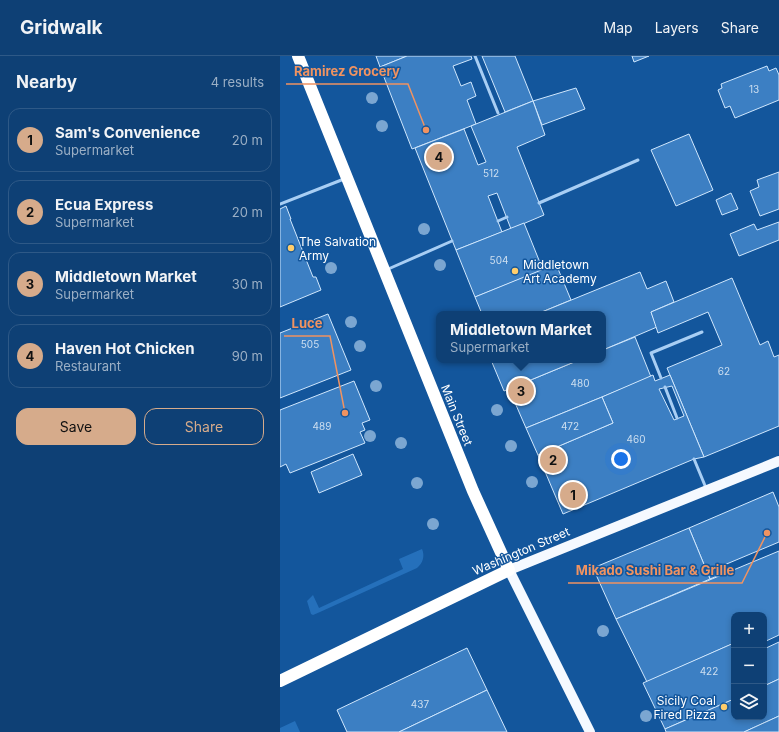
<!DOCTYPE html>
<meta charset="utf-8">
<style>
:root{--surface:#0e4075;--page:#1c4b7d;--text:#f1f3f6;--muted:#9bafc5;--line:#2e5987;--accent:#d6ab8b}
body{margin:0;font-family:Inter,sans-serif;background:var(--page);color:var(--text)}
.controls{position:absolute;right:12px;bottom:12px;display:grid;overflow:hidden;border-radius:8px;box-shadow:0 2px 6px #0003}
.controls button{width:36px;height:36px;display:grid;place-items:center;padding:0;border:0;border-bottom:1px solid var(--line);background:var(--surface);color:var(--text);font:20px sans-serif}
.you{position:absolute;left:341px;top:403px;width:14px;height:14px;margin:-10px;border:3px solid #fff;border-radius:50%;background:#1a73e8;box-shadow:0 0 0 6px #1a73e833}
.badge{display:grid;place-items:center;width:26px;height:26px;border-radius:50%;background:var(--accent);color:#111;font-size:13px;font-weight:700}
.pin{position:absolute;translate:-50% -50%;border:2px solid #fff;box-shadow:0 1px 4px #0006}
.popup{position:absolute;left:156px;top:255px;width:170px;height:52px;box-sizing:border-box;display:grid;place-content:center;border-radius:8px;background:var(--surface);filter:drop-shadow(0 1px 3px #0005);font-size:13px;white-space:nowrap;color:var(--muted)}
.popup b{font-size:15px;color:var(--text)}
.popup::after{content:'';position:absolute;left:50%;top:100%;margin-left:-8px;border:8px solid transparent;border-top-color:var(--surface)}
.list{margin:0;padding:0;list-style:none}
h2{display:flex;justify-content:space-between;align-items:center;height:52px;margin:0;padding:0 16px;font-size:17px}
h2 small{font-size:13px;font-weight:400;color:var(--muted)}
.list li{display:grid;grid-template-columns:26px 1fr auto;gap:12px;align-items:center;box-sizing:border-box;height:64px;margin:0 8px 8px;padding:0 8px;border:1px solid var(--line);border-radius:12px}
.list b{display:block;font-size:15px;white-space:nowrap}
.list p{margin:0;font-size:13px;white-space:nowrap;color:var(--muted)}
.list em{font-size:13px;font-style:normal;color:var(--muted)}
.actions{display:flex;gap:8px;padding:12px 16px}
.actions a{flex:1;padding:9px 0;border:1px solid var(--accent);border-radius:12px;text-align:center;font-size:14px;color:var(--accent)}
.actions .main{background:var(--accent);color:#111}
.icon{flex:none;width:22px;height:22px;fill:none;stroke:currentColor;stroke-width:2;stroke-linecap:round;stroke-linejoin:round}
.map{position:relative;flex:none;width:499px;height:676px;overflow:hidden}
header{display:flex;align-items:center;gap:24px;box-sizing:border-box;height:56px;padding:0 20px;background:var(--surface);border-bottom:1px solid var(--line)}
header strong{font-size:19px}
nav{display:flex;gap:22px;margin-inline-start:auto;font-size:14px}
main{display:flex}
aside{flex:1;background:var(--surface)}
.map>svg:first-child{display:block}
.green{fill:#2570bb}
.building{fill:#3c7fc3;stroke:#d0e7fd;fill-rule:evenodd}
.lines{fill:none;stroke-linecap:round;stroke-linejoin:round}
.lane{stroke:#a8cef4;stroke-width:3}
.primary{stroke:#f5f9ff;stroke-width:10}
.highway{stroke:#fff;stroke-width:12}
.tree{fill:#7ba6d1}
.poi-dot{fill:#ffcd6b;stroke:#13569c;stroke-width:1.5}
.labels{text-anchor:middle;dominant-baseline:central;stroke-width:3;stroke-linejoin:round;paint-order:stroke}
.number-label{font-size:10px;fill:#cedff0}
.poi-label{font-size:12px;fill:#fff;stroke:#13569c;text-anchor:start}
.street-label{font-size:12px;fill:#fff;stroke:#13569c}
.leader{fill:none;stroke:#f09361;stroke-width:1.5}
.callout-dot{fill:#f09361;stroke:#13569c;stroke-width:1.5}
.callout-label{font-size:13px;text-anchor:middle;font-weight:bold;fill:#f09361;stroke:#13569c;stroke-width:3;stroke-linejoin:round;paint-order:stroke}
</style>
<header>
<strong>Gridwalk</strong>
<nav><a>Map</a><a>Layers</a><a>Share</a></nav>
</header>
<main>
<aside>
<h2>Nearby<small>4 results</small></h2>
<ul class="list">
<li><span class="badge">1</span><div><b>Sam's Convenience</b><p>Supermarket</p></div><em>20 m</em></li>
<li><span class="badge">2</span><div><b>Ecua Express</b><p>Supermarket</p></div><em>20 m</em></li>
<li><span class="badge">3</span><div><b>Middletown Market</b><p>Supermarket</p></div><em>30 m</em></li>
<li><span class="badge">4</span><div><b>Haven Hot Chicken</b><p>Restaurant</p></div><em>90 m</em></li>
</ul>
<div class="actions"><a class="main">Save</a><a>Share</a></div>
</aside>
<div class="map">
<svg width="499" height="676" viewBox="0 0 499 676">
<rect width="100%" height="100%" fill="#13569c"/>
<!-- green -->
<g class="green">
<path d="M142 493C145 500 143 507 137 512L40 556 33 559 31 558 27 545 33 539 39 552 123 513 119 503Z"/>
<path d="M15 665 20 676H0V672Z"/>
</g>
<!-- building -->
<g class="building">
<path d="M96 0H127L100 11Z"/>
<path d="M127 0H191L192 3 173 10 181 30 191 26 196 40 187 44 196 68 132 93 100 11Z"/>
<path d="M202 0H235L253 45 225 56Z"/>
<path d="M352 0H369L354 6Z"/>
<path d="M487 10 489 15 496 12 499 19V44L455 62 450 50 445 52 438 34 442 32 441 28Z"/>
<path d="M296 32 305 53 262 69 253 45Z"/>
<path d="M253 45 265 79 237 91 264 159 231 173 217 137 208 140 222 176 176 194 135 92 184 73 198 109 206 106 191 70Z"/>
<path d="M409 78 433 134 396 150 371 94Z"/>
<path d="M499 116V153L480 160 470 135 479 131 477 124Z"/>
<path d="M451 137 458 153 442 159 436 144Z"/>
<path d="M6 150 11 163H10L33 221H36L41 234 0 251V153Z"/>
<path d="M499 166V184L459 200 450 178 474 168 477 174Z"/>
<path d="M244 167 263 214 195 241 176 194Z"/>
<path d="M276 208 291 244 257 258H202L195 241Z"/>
<path d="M360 216 367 233 386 225 394 246 371 256 377 271 323 294V258H257Z"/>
<path d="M452 222 480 289 488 285 494 301 499 299V370L424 401 387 312 442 289 428 256 378 277 371 256Z"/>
<path d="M48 258 71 314 0 342V277Z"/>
<path d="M355 281 371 321 246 372 229 333 299 304H323V294Z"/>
<path d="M211 304H299L224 335Z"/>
<path d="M373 319 375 325 390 319 424 401 414 403 283 458 258 399 333 367 322 341ZM392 330 404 360 394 364 379 333Z"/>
<path d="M74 325 90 364 82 367 85 374 80 376 85 387 10 417 6 408 0 411V354Z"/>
<path d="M322 341 333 367 258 399 246 372Z"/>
<path d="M73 398 82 419 39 437 31 416Z"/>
<path d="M493 436 499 451V486L437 512 440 519 430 523 409 472Z"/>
<path d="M409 472 430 523 336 563 313 512Z"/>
<path d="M499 495V579L484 586V559H454V587L367 626 336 563Z"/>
<path d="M499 586V623L484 630V593Z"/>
<path d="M454 587V643L385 673 363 627Z"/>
<path d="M187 592 207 634 119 676H67L57 654Z"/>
<path d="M499 623V660L464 676H386L385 673 454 643V661H484V630Z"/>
<path d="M207 634 227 676H119Z"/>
<path d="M499 660V676H464Z"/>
</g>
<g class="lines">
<!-- lane -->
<g class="lane">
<path d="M195 0 218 57"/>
<path d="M259 147 358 104"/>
<path d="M0 148 64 123"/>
<path d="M218 165 227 161"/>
<path d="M106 214 172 185"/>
<path d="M381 322 371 297 422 276"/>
<path d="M385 331 397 362"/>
<path d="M414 403 426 432"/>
</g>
<!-- primary -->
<path class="primary" d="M310 676 229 514 499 405"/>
<!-- highway -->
<path class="highway" d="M0 625 229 514 193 435 18 0"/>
</g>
<!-- trees -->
<g class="tree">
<circle cx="92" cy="42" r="6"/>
<circle cx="102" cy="70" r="6"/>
<circle cx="144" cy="173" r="6"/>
<circle cx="160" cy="209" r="6"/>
<circle cx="51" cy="212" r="6"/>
<circle cx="71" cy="266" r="6"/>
<circle cx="80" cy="290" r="6"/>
<circle cx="96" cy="330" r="6"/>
<circle cx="217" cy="354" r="6"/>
<circle cx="90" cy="380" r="6"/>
<circle cx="121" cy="387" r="6"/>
<circle cx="231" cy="390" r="6"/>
<circle cx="252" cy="426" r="6"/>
<circle cx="137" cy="427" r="6"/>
<circle cx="153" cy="468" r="6"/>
<circle cx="323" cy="575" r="6"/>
<circle cx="366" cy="660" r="6"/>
</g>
<!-- markers -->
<g class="poi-dot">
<circle cx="11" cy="192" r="4"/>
<circle cx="235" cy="215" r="4"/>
<circle cx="444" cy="651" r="4"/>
</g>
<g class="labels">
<!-- number labels -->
<g class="number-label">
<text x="474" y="33">13</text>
<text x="211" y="117">512</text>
<text x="219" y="204">504</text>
<text x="30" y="288">505</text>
<text x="444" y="315">62</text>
<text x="300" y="327">480</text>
<text x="42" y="370">489</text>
<text x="290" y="370">472</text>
<text x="356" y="383">460</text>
<text x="429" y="615">422</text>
<text x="140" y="648">437</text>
</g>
<!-- poi labels -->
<g class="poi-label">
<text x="19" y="185">The Salvation<tspan x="19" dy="14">Army</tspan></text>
<text x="243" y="208">Middletown<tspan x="243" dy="14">Art Academy</tspan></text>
<text x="436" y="644" text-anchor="end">Sicily Coal<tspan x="436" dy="14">Fired Pizza</tspan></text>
</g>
<!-- street labels -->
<g class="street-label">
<text transform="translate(177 359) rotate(68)">Main Street</text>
<text transform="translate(241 495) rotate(-23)">Washington Street</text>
</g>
</g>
<!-- callouts -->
<path class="leader" d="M146 74L128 28H6M65 357L50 280H4M487 477L462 527H288"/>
<g class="callout-dot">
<circle cx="146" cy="74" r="4"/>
<circle cx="65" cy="357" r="4"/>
<circle cx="487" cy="477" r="4"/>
</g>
<g class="callout-label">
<text x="67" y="20">Ramirez Grocery</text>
<text x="27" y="272">Luce</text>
<text x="375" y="519">Mikado Sushi Bar &amp; Grille</text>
</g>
</svg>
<div class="controls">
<button>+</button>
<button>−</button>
<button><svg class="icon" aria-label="layers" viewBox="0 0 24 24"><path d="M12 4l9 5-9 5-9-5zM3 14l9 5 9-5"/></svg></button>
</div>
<div class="you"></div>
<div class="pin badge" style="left:293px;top:439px">1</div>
<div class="pin badge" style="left:273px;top:404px">2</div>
<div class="pin badge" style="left:241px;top:335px">3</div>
<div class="popup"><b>Middletown Market</b>Supermarket</div>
<div class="pin badge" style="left:159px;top:101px">4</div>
</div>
</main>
